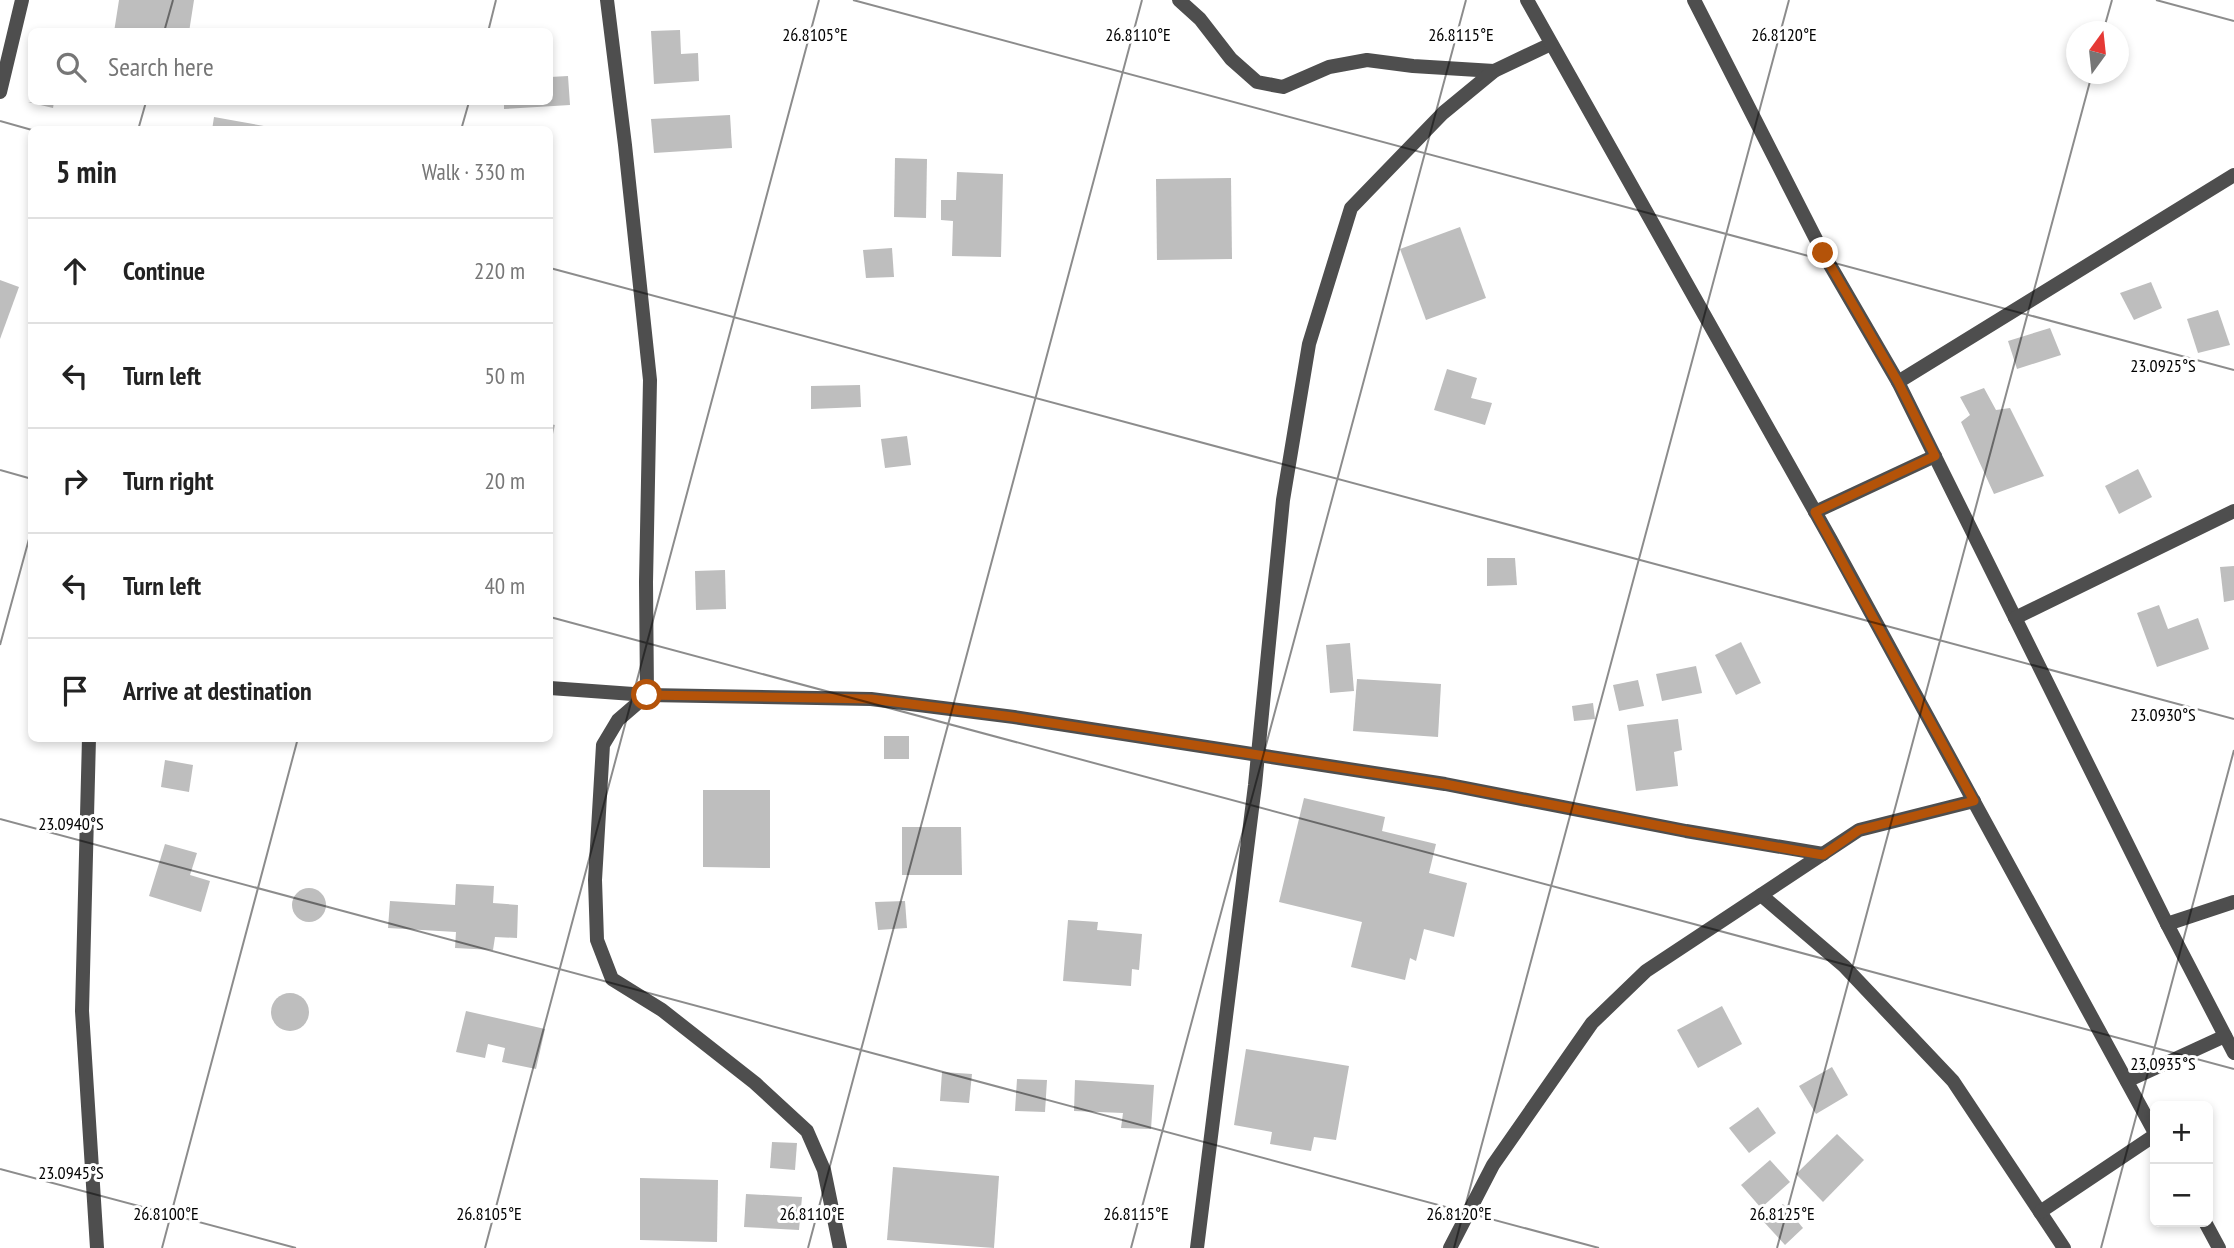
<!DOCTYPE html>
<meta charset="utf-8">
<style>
:root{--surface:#fff;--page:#f6f6f6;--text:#222;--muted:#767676;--line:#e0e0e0}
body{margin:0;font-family:"PT Sans Narrow",sans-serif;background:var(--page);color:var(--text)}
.controls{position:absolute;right:21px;bottom:21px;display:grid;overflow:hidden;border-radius:10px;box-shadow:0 4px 10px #0003}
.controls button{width:63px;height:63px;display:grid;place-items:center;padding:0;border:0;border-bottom:2px solid var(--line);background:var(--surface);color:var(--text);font:35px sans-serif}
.compass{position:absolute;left:2066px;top:21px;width:63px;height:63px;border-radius:50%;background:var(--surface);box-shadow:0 4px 10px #0003;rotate:15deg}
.stop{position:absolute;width:21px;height:21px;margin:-16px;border:5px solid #b45309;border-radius:50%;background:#fff}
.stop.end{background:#b45309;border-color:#fff;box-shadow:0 2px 7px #0008}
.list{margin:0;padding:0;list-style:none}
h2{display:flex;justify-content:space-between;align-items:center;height:91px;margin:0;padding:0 28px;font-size:30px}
h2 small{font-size:23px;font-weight:400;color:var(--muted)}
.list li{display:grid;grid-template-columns:46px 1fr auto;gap:21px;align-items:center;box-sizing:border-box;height:105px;padding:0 28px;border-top:2px solid var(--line)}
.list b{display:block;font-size:26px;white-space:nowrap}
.list em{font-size:23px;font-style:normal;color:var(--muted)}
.icon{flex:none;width:38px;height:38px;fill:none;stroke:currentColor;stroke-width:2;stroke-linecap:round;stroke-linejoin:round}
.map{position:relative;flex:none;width:2234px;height:1248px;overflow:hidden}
.search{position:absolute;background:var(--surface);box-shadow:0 4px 10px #0003;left:28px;top:28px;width:525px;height:77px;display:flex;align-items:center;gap:18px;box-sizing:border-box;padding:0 24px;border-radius:10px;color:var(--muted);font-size:26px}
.panel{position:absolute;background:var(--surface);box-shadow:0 4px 10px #0003;left:28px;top:126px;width:525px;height:616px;border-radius:10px}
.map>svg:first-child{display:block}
.building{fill:#bebebe}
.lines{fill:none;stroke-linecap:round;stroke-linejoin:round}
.minor{stroke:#4e4e4e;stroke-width:14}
.tertiary{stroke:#4e4e4e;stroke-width:14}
.route{stroke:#b45309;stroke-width:9}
.ticks{fill:none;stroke:#000;stroke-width:2;stroke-opacity:0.45}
.ticks-label{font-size:18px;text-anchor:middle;fill:#000;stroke:#fff;stroke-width:6;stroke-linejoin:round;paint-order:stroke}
</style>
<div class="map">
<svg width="2234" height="1248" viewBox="0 0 2234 1248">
<rect width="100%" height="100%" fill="#fff"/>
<!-- building -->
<g class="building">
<path d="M119 0H194L189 32H114Z"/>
<path d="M680 30 681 54 698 53 699 81 654 84 651 31Z"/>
<path d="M568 76 570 105 504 109V102H550V77Z"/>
<path d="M28 102H54L53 108Z"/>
<path d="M730 115 732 148 654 153 651 119Z"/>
<path d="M214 117 275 128V130H212Z"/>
<path d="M895 158 927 159 926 218 894 217Z"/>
<path d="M957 172 1003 174 1001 257 952 256 953 221 941 220V200H956Z"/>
<path d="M1231 178 1232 259 1157 260 1156 179Z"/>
<path d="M1460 227 1486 298 1426 320 1400 249Z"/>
<path d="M892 248 894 277 866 278 863 250Z"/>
<path d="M0 280 19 287 0 339Z"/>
<path d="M2151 282 2162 308 2134 320 2120 293Z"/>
<path d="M2218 310 2230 345 2198 353 2187 319Z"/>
<path d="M2050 328 2061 355 2017 369 2008 341Z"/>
<path d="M1447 369 1477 378 1471 398 1492 403 1485 425 1434 410Z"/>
<path d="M860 385 861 407 811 409V386Z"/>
<path d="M1984 388 1996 410 2010 408 2044 476 1994 494 1961 422 1970 415 1960 397Z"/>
<path d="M550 424 555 425 551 443H550Z"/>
<path d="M907 436 911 465 885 468 881 439Z"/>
<path d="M2138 469 2152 497 2119 514 2105 486Z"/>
<path d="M1487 558H1515L1517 585 1487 586Z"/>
<path d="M2234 566V600L2224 602 2220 567Z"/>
<path d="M725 570 726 609 696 610 695 571Z"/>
<path d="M2159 605 2168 629 2198 618 2209 649 2157 667 2137 613Z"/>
<path d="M1741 642 1761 683 1736 695 1715 655Z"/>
<path d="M1350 643 1354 691 1330 693 1326 645Z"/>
<path d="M1696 666 1702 693 1662 701 1656 674Z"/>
<path d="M1357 679 1441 684 1438 737 1353 731Z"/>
<path d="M1638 680 1644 706 1619 711 1613 685Z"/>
<path d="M1593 703 1595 719 1574 721 1572 706Z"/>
<path d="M1678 719 1682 750 1674 752 1678 786 1636 791 1627 725Z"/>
<rect x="884" y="736" width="25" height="23"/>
<path d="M165 760 193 765 189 792 161 787Z"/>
<path d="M703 790H770V868L703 867Z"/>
<path d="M1304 798 1385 817 1382 831 1436 844 1429 873 1467 883 1454 937 1424 929 1416 961 1410 958 1405 980 1351 967 1362 922 1279 902Z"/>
<path d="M902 827H961L962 875H902Z"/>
<path d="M165 844 197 853 190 875 210 881 201 912 149 896Z"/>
<path d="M456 884 494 886 493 903 518 905 517 938 495 937 493 950 455 948 456 932 388 928 390 901 455 905Z"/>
<circle cx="309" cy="905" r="17"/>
<path d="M905 901 907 928 878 930 875 902Z"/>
<path d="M1068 920 1098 922 1097 930 1142 934 1139 970 1132 969 1131 986 1063 981Z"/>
<circle cx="290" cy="1012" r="19"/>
<path d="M1722 1006 1742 1044 1698 1068 1677 1030Z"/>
<path d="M466 1011 545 1029 536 1069 502 1062 505 1048 488 1044 485 1058 456 1052Z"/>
<path d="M1246 1049 1349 1066 1336 1140 1314 1137 1311 1151 1270 1144 1272 1132 1234 1125Z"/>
<path d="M1832 1067 1848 1095 1816 1114 1799 1086Z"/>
<path d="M942 1072 972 1074 969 1103 940 1101Z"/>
<path d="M1017 1079 1047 1080 1045 1112 1015 1111Z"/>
<path d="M1075 1080 1154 1085 1151 1129 1121 1128 1123 1113 1074 1111Z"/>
<path d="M1758 1107 1776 1133 1749 1153 1729 1128Z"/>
<path d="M1837 1134 1864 1160 1823 1202 1796 1174Z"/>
<path d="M772 1142 797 1143 795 1170 770 1168Z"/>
<path d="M1770 1160 1790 1182 1761 1208 1741 1185Z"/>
<path d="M893 1167 999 1176 994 1248 887 1240Z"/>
<path d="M640 1178 718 1180 717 1242 640 1240Z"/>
<path d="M746 1194 802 1197 799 1230 744 1227Z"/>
<path d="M1783 1204 1803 1228 1785 1245 1763 1221Z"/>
</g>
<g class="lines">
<!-- minor -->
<g class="minor">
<path d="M607 0 625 145 650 380 646 582 647 695 618 720 603 745 595 880 597 940 612 979 662 1010 755 1083 807 1131 824 1170 840 1248"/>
<path d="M1179 0 1200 19 1231 59 1257 82 1283 87 1329 67 1367 60 1413 66 1494 71"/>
<path d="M1694 0 1823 253 1898 382 2167 924 2234 1053"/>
<path d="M0 92 22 0"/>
<path d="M1898 382 2234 175"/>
<path d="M1815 512 1935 456"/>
<path d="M2015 618 2234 511"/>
<path d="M550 688 647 695 871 699 1014 717 1445 784 1686 831 1823 854"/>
<path d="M89 738 82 1011 97 1248"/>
<path d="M1761 895 1844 966 1953 1081 2064 1248"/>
<path d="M2167 924 2234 902"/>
<path d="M2127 1081 2225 1036"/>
<path d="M2040 1212 2155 1135"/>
<path d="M1197 1248 1255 785 1283 500 1309 344 1351 208 1443 113 1494 71 1551 44"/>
<path d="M1450 1248 1493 1165 1592 1023 1646 971 1859 830 1974 801"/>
</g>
<!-- tertiary -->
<g class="tertiary">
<path d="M1527 0 1831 540 2155 1133"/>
<path d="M2205 1222 2219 1248"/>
</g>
</g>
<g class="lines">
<!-- route -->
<path class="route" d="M647 695 871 699 1013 717 1445 784 1686 831 1823 855 1859 830 1974 801 1815 512 1935 456 1898 382 1823 253"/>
</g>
<!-- ticks -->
<path class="ticks" d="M853 0 2234 370M2156 0 2234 21M164 32 173 0M488 32 496 0M2103 32 2112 0M0 121 32 130M138 130 146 102M461 130 469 102M550 268 2234 719M0 470 32 479M550 617 2234 1069M0 645 32 528M0 819 1599 1248M0 1169 296 1248M162 1248 298 738M485 1248 819 0M808 1248 1142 0M1131 1248 1466 0M1454 1248 1789 0M1777 1248 2092 74M2101 1248 2234 750"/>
<g class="ticks-label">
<text x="815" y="41">26.8105°E</text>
<text x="1138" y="41">26.8110°E</text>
<text x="1461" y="41">26.8115°E</text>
<text x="1784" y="41">26.8120°E</text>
<text x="2163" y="372">23.0925°S</text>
<text x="2163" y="721">23.0930°S</text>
<text x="71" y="830">23.0940°S</text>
<text x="2163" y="1070">23.0935°S</text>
<text x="71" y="1179">23.0945°S</text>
<text x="166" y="1220">26.8100°E</text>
<text x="489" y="1220">26.8105°E</text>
<text x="812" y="1220">26.8110°E</text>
<text x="1136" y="1220">26.8115°E</text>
<text x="1459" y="1220">26.8120°E</text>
<text x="1782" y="1220">26.8125°E</text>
</g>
</svg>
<div class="controls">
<button>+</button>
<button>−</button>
</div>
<svg class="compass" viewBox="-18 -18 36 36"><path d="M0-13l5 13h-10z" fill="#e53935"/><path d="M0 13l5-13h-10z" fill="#767676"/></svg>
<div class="stop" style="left:647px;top:695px"></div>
<div class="stop end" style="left:1823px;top:253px"></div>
<div class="search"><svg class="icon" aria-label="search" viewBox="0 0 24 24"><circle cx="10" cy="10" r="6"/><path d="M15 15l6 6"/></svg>Search here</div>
<section class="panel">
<h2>5 min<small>Walk · 330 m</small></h2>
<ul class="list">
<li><svg class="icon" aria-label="ahead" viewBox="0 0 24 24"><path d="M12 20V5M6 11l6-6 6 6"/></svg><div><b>Continue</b></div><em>220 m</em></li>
<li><svg class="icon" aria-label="left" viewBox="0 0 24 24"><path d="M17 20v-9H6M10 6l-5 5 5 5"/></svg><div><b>Turn left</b></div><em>50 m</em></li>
<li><svg class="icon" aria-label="right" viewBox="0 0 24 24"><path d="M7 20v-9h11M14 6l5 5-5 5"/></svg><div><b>Turn right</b></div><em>20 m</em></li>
<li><svg class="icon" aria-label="left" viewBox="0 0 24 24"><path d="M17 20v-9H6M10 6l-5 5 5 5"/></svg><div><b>Turn left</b></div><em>40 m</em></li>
<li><svg class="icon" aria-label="arrive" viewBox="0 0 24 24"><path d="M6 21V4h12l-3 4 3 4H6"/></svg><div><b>Arrive at destination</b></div></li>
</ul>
</section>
</div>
